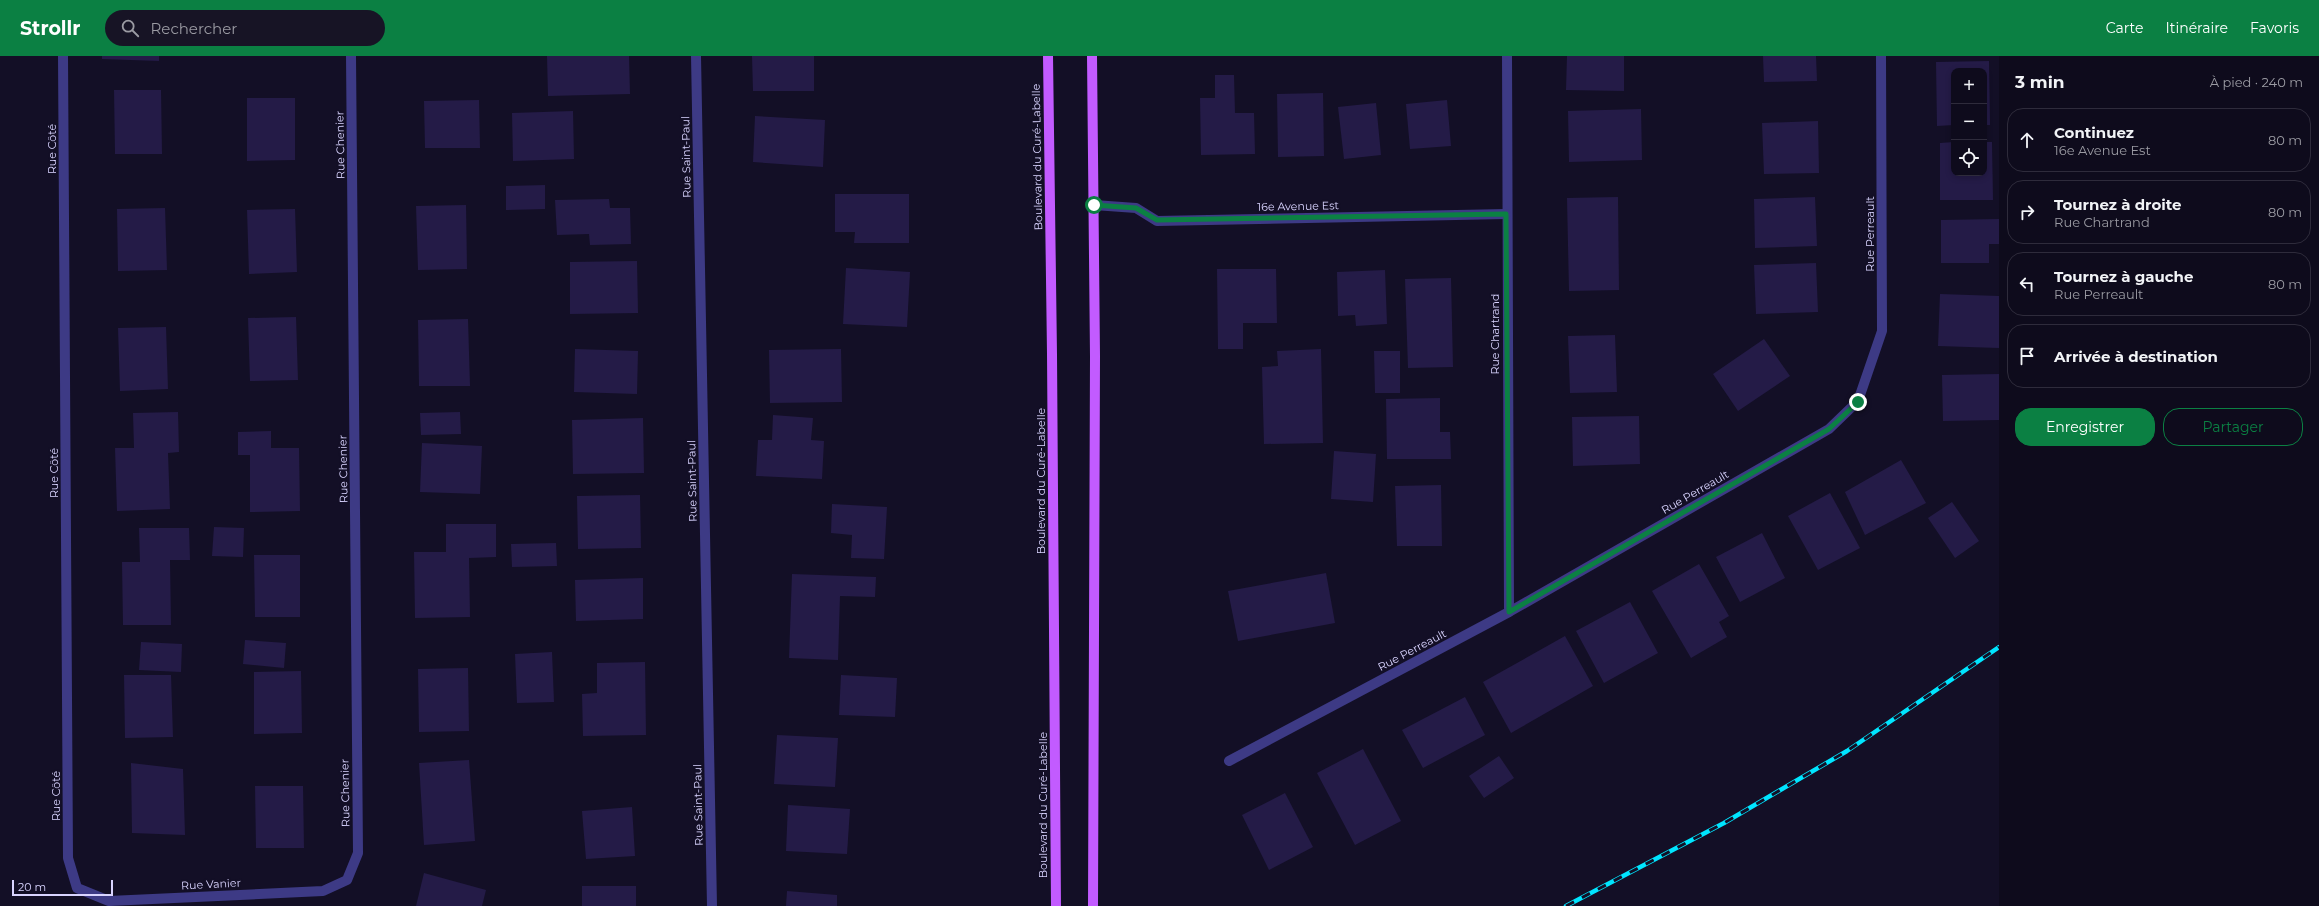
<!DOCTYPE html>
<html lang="fr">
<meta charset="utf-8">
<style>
:root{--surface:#0e0b1c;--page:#171425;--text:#f1f3f6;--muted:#9b9ba3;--line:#2e2b3b;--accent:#0b8043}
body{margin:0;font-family:Montserrat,sans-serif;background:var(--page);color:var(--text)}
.controls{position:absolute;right:12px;top:12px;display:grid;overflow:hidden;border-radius:8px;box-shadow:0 2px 6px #0003}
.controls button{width:36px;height:36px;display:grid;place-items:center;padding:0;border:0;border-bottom:1px solid var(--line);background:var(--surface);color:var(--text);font:20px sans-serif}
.scale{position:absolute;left:12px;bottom:10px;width:101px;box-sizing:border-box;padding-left:4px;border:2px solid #d9d4ff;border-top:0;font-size:11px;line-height:14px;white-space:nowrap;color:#d9d4ff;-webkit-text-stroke:3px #130f26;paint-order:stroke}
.stop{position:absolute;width:12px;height:12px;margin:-9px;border:3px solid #0b8043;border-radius:50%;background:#fff}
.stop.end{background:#0b8043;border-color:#fff;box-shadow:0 1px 4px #0008}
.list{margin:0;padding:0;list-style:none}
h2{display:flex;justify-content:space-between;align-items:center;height:52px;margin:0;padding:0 16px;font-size:17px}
h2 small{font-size:13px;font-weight:400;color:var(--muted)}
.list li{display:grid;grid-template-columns:26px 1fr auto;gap:12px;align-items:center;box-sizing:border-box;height:64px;margin:0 8px 8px;padding:0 8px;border:1px solid var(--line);border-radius:16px}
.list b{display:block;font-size:15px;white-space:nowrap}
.list p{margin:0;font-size:13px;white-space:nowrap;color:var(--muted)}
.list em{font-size:13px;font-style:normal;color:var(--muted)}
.actions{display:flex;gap:8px;padding:12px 16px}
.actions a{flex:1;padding:9px 0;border:1px solid var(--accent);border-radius:16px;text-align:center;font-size:14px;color:var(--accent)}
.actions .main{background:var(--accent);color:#fff}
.icon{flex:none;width:22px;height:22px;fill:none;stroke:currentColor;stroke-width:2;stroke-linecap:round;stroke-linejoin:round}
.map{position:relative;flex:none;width:1999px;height:850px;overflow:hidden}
header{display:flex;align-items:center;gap:24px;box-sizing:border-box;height:56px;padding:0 20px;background:var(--accent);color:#fff}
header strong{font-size:19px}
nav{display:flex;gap:22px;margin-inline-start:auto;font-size:14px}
.search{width:280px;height:36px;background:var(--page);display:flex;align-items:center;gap:10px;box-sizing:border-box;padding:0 14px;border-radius:22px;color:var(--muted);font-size:15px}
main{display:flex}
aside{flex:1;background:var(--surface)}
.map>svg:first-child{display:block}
.building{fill:#241b47}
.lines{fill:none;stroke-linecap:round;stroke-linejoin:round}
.street{stroke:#3d3a85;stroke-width:10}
.primary{stroke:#c25bff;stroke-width:10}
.rail-casing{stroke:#00e5ff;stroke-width:4.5}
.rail{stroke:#130f26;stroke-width:3;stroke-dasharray:9;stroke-linecap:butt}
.route{stroke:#0b8043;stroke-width:5}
.labels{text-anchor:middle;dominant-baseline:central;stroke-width:4;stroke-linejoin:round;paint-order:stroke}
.street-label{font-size:11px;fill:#d9d4ff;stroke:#130f26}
</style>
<header>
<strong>Strollr</strong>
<div class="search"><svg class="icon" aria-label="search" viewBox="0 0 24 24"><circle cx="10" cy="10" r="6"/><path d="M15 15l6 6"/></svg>Rechercher</div>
<nav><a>Carte</a><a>Itinéraire</a><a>Favoris</a></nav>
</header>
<main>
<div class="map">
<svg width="1999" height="850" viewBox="0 0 1999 850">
<rect width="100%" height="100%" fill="#130f26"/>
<!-- building -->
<g class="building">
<path d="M102 0H159V5L102 3Z"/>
<path d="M547 0H629L630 38 548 40Z"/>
<path d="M752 0H814V35H753Z"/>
<path d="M1567 0H1624V35L1566 34Z"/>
<path d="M1763 0H1816L1817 25 1764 26Z"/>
<path d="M1989 5 1990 69H1984V15H1954V69L1937 70 1936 6Z"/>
<path d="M1215 19H1234L1235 57H1254L1255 98 1201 99 1200 42H1215Z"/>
<path d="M114 34H161L162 98H115Z"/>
<path d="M1323 37 1324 100 1278 101 1277 38Z"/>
<path d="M247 42H295V104L247 105Z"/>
<path d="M479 44 480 92H425L424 45Z"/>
<path d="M1447 44 1451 90 1410 93 1406 48Z"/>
<path d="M1376 47 1381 99 1344 103 1338 51Z"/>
<path d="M1641 53 1642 104 1569 106 1568 55Z"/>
<path d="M573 55 574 103 513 105 512 57Z"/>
<path d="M755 60 825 64 823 111 753 106Z"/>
<path d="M1818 65 1819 117 1764 118 1762 67Z"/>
<path d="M1954 86V117H1984V86H1992L1993 144H1940V87Z"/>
<path d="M545 129V153L506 154V130Z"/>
<path d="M835 138H909V187H854L855 176H835Z"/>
<path d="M1618 141 1619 234 1569 235 1567 142Z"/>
<path d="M1815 141 1817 190 1755 192 1754 143Z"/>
<path d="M609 143 610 152H630L631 188 590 189 589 178 557 179 555 144Z"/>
<path d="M466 149 467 213 418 214 416 150Z"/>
<path d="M165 152 167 214 118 215 117 153Z"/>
<path d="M295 153 297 216 249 218 247 154Z"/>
<path d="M1999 163V188H1989V207H1941V164Z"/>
<path d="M637 205 638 257 570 258V206Z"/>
<path d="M1816 207 1818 256 1756 258 1754 209Z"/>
<path d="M846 212 910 216 907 271 843 268Z"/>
<path d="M1217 213H1276L1277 267H1243V293H1218Z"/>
<path d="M1385 214 1387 268 1356 270 1355 259 1338 260 1337 216Z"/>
<path d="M1451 222 1453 311 1408 312 1405 223Z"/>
<path d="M1940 238 1999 240V292L1938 290Z"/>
<path d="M296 261 298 324 250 325 248 262Z"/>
<path d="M468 263 470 330H419L418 264Z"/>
<path d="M166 271 168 333 120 335 118 272Z"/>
<path d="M1615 279 1617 336 1570 337 1568 280Z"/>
<path d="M1764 283 1790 320 1738 355 1713 318Z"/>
<path d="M575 293 638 295 637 338 574 336Z"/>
<path d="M841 293 842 346 770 347 769 294Z"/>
<path d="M1321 293 1323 387 1264 388 1262 311 1278 310 1277 295Z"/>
<path d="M1374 295H1400V337H1375Z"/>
<path d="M1999 318V364L1943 365 1942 319Z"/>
<path d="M1440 342V376H1450L1451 403H1387L1386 343Z"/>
<path d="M178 356 179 396 168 397 170 453 117 455 115 392H134L133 357Z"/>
<path d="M460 356 461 378 421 379 420 357Z"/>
<path d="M773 359 813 362 811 384 824 385 822 423 756 420 758 384H772Z"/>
<path d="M1639 360 1640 408 1573 410 1572 361Z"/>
<path d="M643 362 644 417 573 418 572 364Z"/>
<path d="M271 375V392H299L300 455 250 456V399H238V376Z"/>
<path d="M422 387 482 390 480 438 420 436Z"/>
<path d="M1334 395 1376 398 1373 446 1331 443Z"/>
<path d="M1901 404 1926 447 1865 479 1845 436Z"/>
<path d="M1441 429 1442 490H1397L1395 430Z"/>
<path d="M1830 437 1860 492 1818 514 1788 460Z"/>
<path d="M640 439 641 492 578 493 577 440Z"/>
<path d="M1952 446 1979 485 1955 502 1928 462Z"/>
<path d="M832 448 887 451 884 503 851 502 852 479 831 477Z"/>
<path d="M446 468H496V501L469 502 470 561 415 562 414 496H446Z"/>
<path d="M214 471 244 472 243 501 212 500Z"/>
<path d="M139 472H189L190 504H170L171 569H123L122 506H140Z"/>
<path d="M1762 477 1785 522 1740 546 1716 501Z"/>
<path d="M556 487 557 510 512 511 511 488Z"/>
<path d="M254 499H300V561H255Z"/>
<path d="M1699 508 1729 560 1719 566 1727 581 1691 602 1652 535Z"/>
<path d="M1326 517 1335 567 1238 585 1228 535Z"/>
<path d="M792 518 876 521 875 541 840 540 838 604 789 602Z"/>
<path d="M643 522V563L576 565 575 524Z"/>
<path d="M1630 546 1658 597 1604 627 1576 575Z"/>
<path d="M1565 580 1593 630 1511 677 1483 626Z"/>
<path d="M245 584 286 587 284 612 243 608Z"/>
<path d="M141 586 182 588 181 616 139 614Z"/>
<path d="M552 596 554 646 517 647 515 598Z"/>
<path d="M645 606 646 679 583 680 582 638 597 637V607Z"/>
<path d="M468 612 469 675 419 676 418 613Z"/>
<path d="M301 615 302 677 254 678V616Z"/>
<path d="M124 619H171L173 681 125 682Z"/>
<path d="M841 619 897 622 895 661 839 659Z"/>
<path d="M1465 641 1485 679 1423 712 1402 674Z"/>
<path d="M777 679 838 682 835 731 774 728Z"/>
<path d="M1363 693 1401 765 1355 789 1317 717Z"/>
<path d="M1499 700 1514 722 1484 742 1469 720Z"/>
<path d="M469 704 475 785 424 789 419 707Z"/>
<path d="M131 707 183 713 185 779 132 777Z"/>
<path d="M255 730H303L304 792H256Z"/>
<path d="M1285 737 1313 791 1269 814 1242 759Z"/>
<path d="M788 749 850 753 847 798 786 795Z"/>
<path d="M632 751 635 800 586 803 582 755Z"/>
<path d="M424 817 486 834 482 850H416Z"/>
<rect x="582" y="830" width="54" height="20"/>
<path d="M787 835 837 839V850H786Z"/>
</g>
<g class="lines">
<!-- street -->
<g class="street">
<path d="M63 0 68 802 77 832 109 845 323 835 347 824 358 797 351 0"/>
<path d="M696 0 712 850"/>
<path d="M1507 0 1509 556"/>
<path d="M1094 149 1136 152 1157 165 1506 158"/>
<path d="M1229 705 1509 556 1829 373 1858 345 1882 275 1881 0"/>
</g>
<!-- primary -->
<g class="primary">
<path d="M1048 0 1052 298 1056 850"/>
<path d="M1092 0 1095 300 1093 850"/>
</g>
<!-- rail casing -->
<g class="rail-casing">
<path id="rail" d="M1566 850 1724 767 1847 695 1999 591"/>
</g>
<!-- rail -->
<use href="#rail" class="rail"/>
</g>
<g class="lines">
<!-- route -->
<path class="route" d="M1094 149 1136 152 1157 164 1506 158 1509 556 1829 373 1858 346"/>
</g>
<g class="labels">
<!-- street labels -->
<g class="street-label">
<text transform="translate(340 89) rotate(-91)">Rue Chenier</text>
<text transform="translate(52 93) rotate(-90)">Rue Côté</text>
<text transform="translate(686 101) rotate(-91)">Rue Saint-Paul</text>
<text transform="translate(1037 101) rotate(-91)">Boulevard du Curé-Labelle</text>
<text transform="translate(1298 150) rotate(-1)">16e Avenue Est</text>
<text transform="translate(1870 178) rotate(-90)">Rue Perreault</text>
<text transform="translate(1495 278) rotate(-90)">Rue Chartrand</text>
<text transform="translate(343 413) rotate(-91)">Rue Chenier</text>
<text transform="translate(54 417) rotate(-90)">Rue Côté</text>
<text transform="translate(692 425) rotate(-91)">Rue Saint-Paul</text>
<text transform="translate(1041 425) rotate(-90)">Boulevard du Curé-Labelle</text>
<text transform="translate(1695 436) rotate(-30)">Rue Perreault</text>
<text transform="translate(1412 594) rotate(-28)">Rue Perreault</text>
<text transform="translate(345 737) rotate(-91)">Rue Chenier</text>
<text transform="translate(56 740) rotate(-90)">Rue Côté</text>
<text transform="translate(698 749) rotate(-91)">Rue Saint-Paul</text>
<text transform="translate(1043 749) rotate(-90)">Boulevard du Curé-Labelle</text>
<text transform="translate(211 828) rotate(-3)">Rue Vanier</text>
</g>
</g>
</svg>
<div class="controls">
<button>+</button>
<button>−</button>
<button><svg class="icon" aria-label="locate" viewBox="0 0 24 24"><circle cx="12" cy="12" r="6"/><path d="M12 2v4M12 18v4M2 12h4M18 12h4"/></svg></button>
</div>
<div class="scale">20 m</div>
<div class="stop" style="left:1094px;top:149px"></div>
<div class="stop end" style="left:1858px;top:346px"></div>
</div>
<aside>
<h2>3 min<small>À pied · 240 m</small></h2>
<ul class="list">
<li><svg class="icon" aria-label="ahead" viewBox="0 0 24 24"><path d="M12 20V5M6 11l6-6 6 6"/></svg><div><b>Continuez</b><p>16e Avenue Est</p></div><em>80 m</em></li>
<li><svg class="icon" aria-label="right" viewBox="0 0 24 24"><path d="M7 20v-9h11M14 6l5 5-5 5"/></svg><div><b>Tournez à droite</b><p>Rue Chartrand</p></div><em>80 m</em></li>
<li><svg class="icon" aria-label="left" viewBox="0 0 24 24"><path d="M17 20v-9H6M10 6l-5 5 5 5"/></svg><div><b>Tournez à gauche</b><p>Rue Perreault</p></div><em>80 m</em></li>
<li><svg class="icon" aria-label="arrive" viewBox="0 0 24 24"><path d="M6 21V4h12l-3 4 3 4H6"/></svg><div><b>Arrivée à destination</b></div></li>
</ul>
<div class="actions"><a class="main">Enregistrer</a><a>Partager</a></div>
</aside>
</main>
